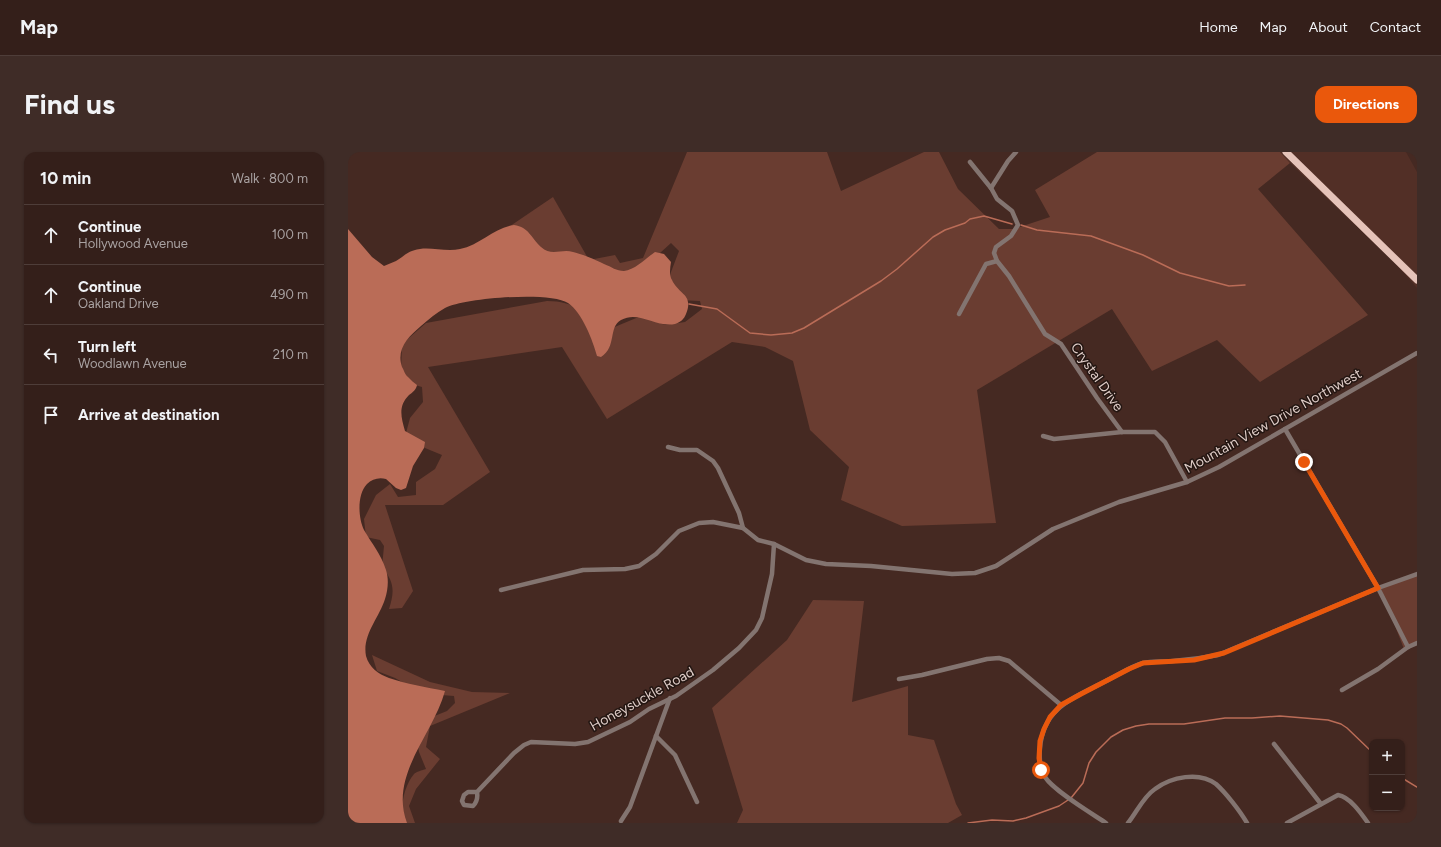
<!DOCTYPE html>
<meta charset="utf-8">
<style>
:root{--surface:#341f1a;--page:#3f2c27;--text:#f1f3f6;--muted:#a9a2a2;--line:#4e3d39;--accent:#ea580c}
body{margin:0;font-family:Figtree,sans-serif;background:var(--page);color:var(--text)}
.controls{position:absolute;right:12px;bottom:12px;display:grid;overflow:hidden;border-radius:8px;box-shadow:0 1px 3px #0004}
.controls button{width:36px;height:36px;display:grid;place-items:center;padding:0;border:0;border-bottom:1px solid var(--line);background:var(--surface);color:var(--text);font:20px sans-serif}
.stop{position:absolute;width:12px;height:12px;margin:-9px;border:3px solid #ea580c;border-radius:50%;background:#fff}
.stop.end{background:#ea580c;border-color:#fff;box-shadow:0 1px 4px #0008}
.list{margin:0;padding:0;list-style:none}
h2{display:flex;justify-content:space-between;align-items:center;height:52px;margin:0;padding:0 16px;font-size:17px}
h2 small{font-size:13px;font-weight:400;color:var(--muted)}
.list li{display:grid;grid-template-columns:26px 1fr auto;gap:12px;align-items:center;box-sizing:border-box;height:60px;padding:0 16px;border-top:1px solid var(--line)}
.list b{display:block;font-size:15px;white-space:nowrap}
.list p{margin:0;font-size:13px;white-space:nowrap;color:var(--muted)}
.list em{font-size:13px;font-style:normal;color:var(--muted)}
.icon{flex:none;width:22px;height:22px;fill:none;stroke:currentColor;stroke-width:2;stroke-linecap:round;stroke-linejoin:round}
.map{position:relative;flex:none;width:1069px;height:671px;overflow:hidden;border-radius:12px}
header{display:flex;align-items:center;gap:24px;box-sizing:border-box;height:56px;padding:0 20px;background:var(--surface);border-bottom:1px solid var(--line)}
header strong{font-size:19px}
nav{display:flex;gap:22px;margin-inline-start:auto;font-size:14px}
.intro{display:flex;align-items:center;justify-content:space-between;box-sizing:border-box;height:96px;padding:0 24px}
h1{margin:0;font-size:28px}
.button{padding:10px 18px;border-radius:12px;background:var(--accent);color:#fff;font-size:14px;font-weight:700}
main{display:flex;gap:24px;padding:0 24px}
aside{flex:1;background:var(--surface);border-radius:12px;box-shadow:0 1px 3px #0004}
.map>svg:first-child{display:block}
.built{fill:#522f26}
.green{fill:#6a3d31}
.water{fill:#ba6c57}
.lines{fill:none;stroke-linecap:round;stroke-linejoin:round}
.stream{stroke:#ba6c57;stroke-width:1.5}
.minor{stroke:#837470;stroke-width:4.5}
.trunk{stroke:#e5c3b9;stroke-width:7}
.route{stroke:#ea580c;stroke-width:5}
.labels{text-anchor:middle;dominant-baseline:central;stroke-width:3;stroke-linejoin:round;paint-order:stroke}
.street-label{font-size:14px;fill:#dfccc7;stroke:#231612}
</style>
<header>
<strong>Map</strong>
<nav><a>Home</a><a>Map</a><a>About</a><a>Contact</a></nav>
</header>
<div class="intro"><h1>Find us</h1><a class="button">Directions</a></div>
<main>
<aside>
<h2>10 min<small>Walk · 800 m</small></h2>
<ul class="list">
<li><svg class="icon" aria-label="ahead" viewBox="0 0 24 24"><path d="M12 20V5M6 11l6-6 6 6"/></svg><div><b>Continue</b><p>Hollywood Avenue</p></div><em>100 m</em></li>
<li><svg class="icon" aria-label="ahead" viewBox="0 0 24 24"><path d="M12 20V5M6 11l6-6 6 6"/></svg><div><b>Continue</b><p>Oakland Drive</p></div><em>490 m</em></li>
<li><svg class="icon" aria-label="left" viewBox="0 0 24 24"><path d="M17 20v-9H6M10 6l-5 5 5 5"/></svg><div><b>Turn left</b><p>Woodlawn Avenue</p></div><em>210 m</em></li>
<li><svg class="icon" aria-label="arrive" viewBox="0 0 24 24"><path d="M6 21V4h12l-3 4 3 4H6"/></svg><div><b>Arrive at destination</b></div></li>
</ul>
</aside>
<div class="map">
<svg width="1069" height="671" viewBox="0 0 1069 671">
<rect width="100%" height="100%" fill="#452922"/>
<!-- built -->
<path class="built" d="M932 0H1058L1069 20V136L1045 109 942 11Z"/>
<!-- green -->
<g class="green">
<path d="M339 0H479L493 39 576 0H591L610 37 651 77H666L702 65 687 38 749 0H932L942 11 910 37 1020 163 912 230 869 188 804 219 764 157 629 238 648 371 554 374 493 348 501 315 462 278 445 209 417 195 384 190 259 267 214 195 80 215 142 320 95 353H37L65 439 54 456 41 457C47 438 46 430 34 415L36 394 32 388 18 385 16 367 28 343 42 332 50 345 68 343V330L87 317 94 303 77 296 58 281 62 266 75 250 74 235 63 232 53 217 54 192 78 171 199 149C227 149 237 161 257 179L293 164 317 173 337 170 354 157 352 149 331 148 319 137 323 120 331 99 323 91 312 101 305 114 291 123 131 95 205 45 241 108 267 103 272 111 295 106Z"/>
<path d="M1069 421V491L1056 497 1032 435Z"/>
<path d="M465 448 516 449 504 550 560 534V583L586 588 608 652 614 663 600 671H389L395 658 364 556 439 488Z"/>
<path d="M24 503 82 530 124 540 162 541 82 574 78 595 92 607 68 637 61 654 67 671H56C51 657 56 634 66 622 68 620 74 618 78 617L71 600 68 584 79 567 99 559 107 551 106 544 93 543 68 538 47 526 29 519Z"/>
</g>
<!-- water -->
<path class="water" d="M166 73C181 75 183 86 193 95 204 105 214 96 225 100 234 102 248 108 256 112 264 115 268 119 276 119 287 118 298 106 307 100L316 102 323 110C322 116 321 123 324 128 331 143 346 142 338 162 336 167 333 170 327 172 308 176 291 158 273 168 260 175 269 195 253 205L249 204C245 189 234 160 220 151 202 139 117 146 97 156 88 161 81 167 73 174 60 185 48 197 54 215 56 218 57 223 60 225 63 228 66 231 69 233 68 238 65 240 61 243 50 254 53 265 57 279L77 290 76 296 65 314 58 336 53 338 48 336 38 327C31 325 24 327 19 332 9 342 10 366 16 378 24 392 33 402 38 418 41 427 40 438 37 447 31 466 14 483 18 504 21 515 30 522 41 526 58 532 78 535 97 539 85 583 41 623 59 671H0V77L24 105 36 114C40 112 44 111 48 109 58 103 59 99 72 97 83 95 99 100 112 97 132 93 147 75 166 73Z"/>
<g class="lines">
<!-- stream -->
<g class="stream">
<path d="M673 73 689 78 743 84 795 103 832 121 881 134 897 133"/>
<path d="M341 152 369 157 402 181 423 183 444 181 456 176 533 129 549 117 585 85 597 78 617 71 622 67 636 64 664 72"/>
<path d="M1054 626 1069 635"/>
<path d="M723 646 735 631 741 611 748 600 763 585 775 578 788 574 801 572H836L877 566H904L932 564 980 568 993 572 999 576 1024 600"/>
<path d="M620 671 644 668 665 669 678 666 711 654 720 648"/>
</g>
<!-- minor -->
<g class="minor">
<path d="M622 10 643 36 649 47 664 59 670 73 663 84 648 95 646 101 649 109 661 124 697 182 713 192 749 246 774 280"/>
<path d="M643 36 660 9 668 0"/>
<path d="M611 162 638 112 649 109"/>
<path d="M937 277 1030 436 1060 495"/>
<path d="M695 284 706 287 774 280H807L817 290 839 330"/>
<path d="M320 295 332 298H349L365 309 370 316 391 361 395 376 410 388 426 392 458 408 478 412 523 414 604 422 627 421 648 414 705 377 771 350 839 330 871 315 1069 201"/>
<path d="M153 438 235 418 277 417 291 414 308 402 331 379 351 371 365 370 395 376"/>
<path d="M551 527 574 523 639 507 651 506 661 509 713 553"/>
<path d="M994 538 1030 517 1060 495 1069 491"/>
<path d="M308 584 327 603 349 650"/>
<path d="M926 592 973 652"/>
<path d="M129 640C130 646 129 650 125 654L116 653 114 649 116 643 120 640H129L166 601 176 593 183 590 227 592 240 590 282 570 301 557 328 544 365 518 391 496 408 478 414 466 424 422 426 392"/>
<path d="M273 669 282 655 322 546"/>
<path d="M758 671C743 661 706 639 697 625 692 616 691 606 692 596 695 556 725 546 756 530 769 524 781 515 795 511 804 509 815 510 825 509 840 508 855 506 870 503L1030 436 1069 422"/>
<path d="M780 671C789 660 795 645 807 637 823 625 851 619 868 632 878 641 892 659 899 671"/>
<path d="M939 671 990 643C1002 645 1013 661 1020 671"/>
</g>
<!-- trunk -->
<path class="trunk" d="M938 0 1069 128"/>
</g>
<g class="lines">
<!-- route -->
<path class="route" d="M693 618 691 606 692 589 696 577 702 565 713 553 733 542 781 517 795 511 846 508 876 501 1030 436 956 310"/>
</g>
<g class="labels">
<!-- street labels -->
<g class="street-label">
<text transform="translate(749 225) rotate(55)">Crystal Drive</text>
<text transform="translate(925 269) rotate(-29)">Mountain View Drive Northwest</text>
<text transform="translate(294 547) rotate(-29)">Honeysuckle Road</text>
</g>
</g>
</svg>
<div class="controls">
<button>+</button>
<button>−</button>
</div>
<div class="stop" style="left:693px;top:618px"></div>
<div class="stop end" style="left:956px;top:310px"></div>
</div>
</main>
